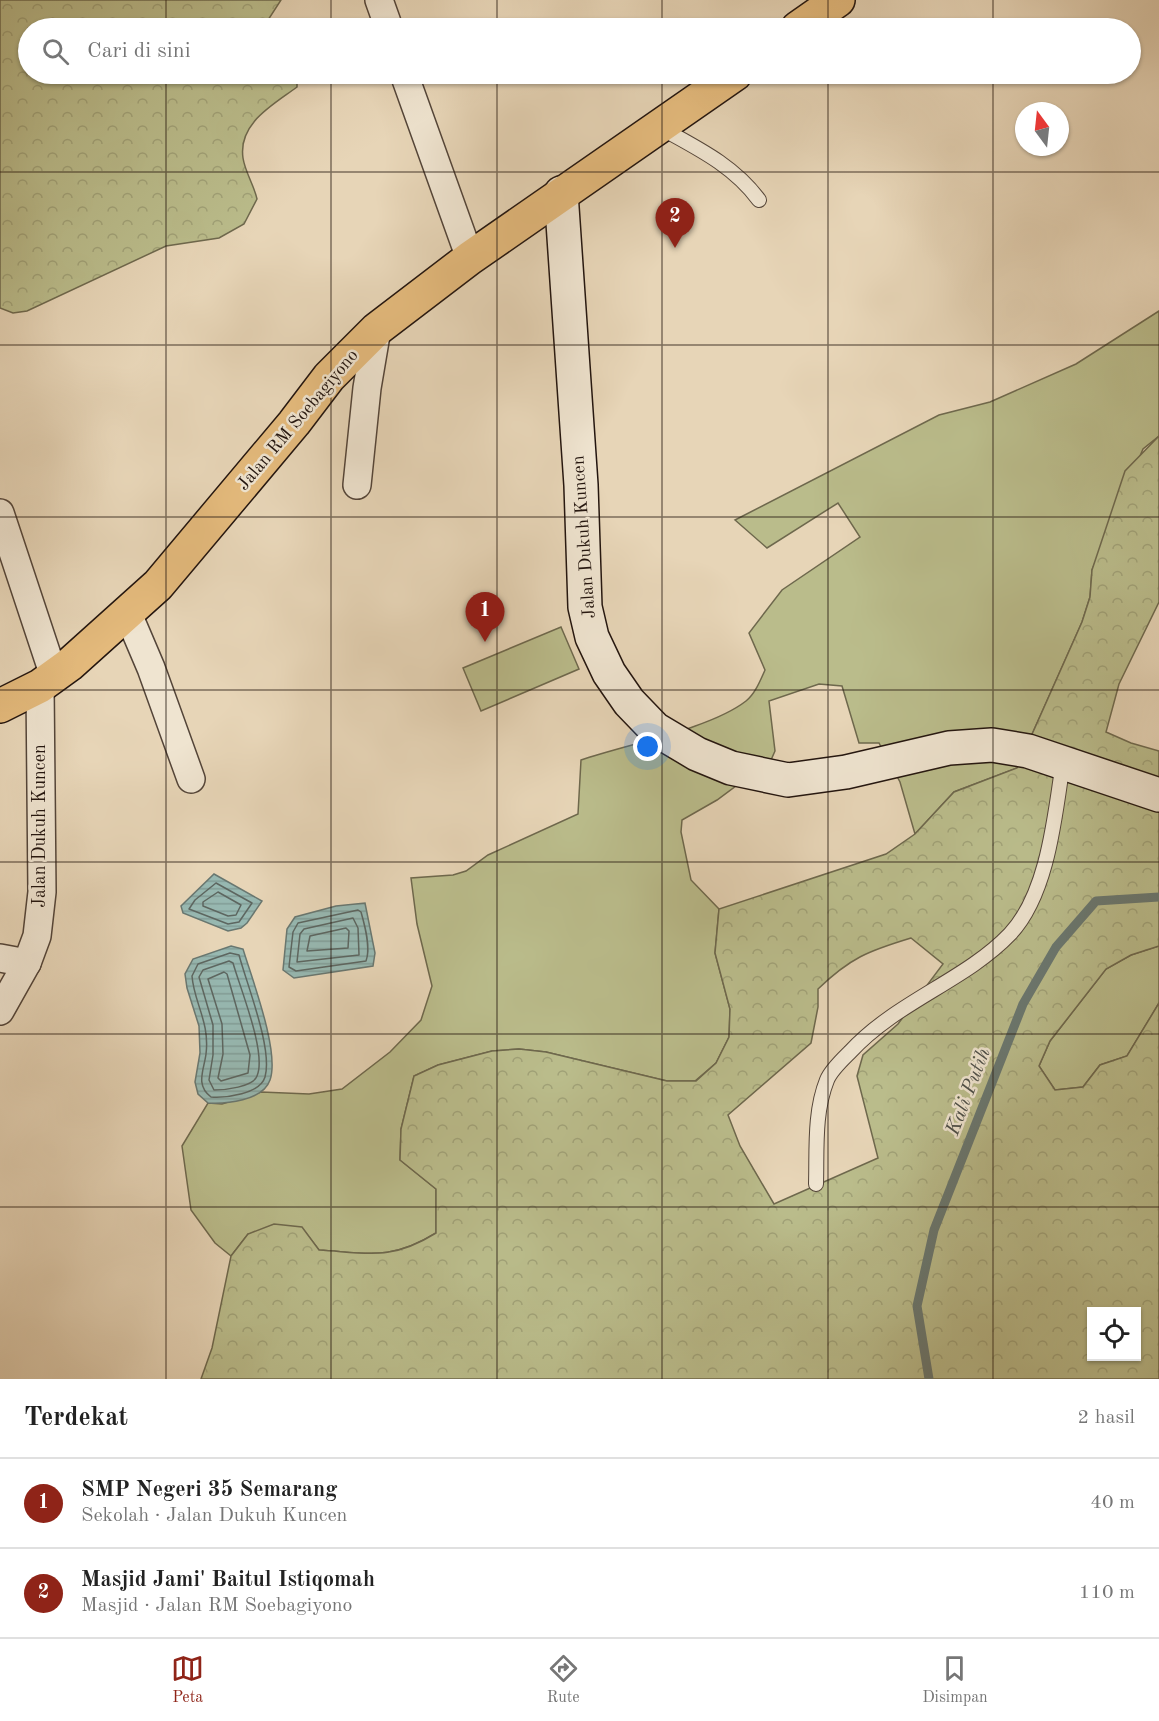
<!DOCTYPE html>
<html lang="id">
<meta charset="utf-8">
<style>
:root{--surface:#fff;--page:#f6f6f6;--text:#222;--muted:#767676;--line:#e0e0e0;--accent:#8f2418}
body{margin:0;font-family:"Old Standard TT",serif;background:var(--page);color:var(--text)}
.controls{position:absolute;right:18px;bottom:18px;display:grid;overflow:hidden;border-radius:0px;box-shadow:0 2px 4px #0004}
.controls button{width:54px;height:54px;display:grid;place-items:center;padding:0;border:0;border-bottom:2px solid var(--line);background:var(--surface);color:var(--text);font:30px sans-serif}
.compass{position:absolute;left:1015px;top:102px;width:54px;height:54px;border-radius:50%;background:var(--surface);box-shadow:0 2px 4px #0004;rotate:345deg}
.you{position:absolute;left:648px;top:747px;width:21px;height:21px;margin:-15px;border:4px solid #fff;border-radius:50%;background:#1a73e8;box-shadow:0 0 0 9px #1a73e833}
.badge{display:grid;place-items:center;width:39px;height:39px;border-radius:50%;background:var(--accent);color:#fff;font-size:20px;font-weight:700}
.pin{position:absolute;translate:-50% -50px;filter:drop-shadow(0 2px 3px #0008)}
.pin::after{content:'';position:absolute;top:32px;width:21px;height:18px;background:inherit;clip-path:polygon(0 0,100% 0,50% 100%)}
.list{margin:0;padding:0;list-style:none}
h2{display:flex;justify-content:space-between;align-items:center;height:78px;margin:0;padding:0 24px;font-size:26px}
h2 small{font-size:20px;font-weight:400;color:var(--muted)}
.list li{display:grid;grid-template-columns:39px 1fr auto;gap:18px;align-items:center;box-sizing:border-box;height:90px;padding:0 24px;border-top:2px solid var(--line)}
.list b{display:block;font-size:22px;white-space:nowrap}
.list p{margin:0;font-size:20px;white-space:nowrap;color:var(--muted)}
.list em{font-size:20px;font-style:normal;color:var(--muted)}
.icon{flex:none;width:33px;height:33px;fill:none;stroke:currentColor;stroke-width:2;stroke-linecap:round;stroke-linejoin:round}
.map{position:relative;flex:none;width:1159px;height:1379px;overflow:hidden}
.search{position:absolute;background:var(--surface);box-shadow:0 2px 4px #0004;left:18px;right:18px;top:18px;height:66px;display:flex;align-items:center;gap:15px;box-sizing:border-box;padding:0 21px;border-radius:33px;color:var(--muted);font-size:22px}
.sheet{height:258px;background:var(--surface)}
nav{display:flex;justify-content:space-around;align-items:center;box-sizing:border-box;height:84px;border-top:2px solid var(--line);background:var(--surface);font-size:16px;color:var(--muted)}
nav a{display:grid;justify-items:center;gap:3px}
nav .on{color:var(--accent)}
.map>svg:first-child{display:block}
.grass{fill:#babc8b;stroke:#6e684d;stroke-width:1.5}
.forest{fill:url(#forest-crowns);stroke:#6e684d;stroke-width:1.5;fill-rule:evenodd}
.water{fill:url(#water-rules);stroke:#697770;stroke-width:1.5}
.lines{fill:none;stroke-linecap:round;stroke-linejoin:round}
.shore{stroke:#5d6660;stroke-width:1.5}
.stream{stroke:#697770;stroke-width:9}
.lane-casing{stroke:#544539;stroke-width:16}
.street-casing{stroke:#544539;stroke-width:30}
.secondary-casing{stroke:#23150f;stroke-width:36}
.primary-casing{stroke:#23150f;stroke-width:36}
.lane{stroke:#efe4d0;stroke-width:14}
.street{stroke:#efe4d0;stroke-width:27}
.secondary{stroke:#efe4d0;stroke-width:33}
.primary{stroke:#e4ba7c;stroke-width:33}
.grid{fill:none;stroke:#23150f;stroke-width:1.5;stroke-opacity:0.55}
.labels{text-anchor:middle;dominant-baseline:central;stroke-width:5;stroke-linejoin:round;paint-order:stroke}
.street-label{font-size:18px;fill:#23150f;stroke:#efe4d0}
.water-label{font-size:20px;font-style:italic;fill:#4c4e48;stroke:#efe4d0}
</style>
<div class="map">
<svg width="1159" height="1379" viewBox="0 0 1159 1379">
<defs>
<pattern id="forest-crowns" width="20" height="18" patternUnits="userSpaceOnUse" patternTransform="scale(1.5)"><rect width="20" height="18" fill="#babc8b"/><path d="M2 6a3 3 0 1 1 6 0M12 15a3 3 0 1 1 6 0" fill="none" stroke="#a0a177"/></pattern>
<pattern id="water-rules" width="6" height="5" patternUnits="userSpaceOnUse" patternTransform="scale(1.5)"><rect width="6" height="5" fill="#97b8b1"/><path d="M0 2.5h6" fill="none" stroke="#829d97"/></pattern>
</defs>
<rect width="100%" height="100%" fill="#e7d5b7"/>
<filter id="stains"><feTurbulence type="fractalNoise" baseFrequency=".00333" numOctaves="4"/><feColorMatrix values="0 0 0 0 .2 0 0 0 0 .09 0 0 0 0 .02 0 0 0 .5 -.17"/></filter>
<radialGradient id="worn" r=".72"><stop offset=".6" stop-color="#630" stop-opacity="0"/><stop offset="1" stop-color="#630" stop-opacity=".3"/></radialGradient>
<!-- grass -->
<g class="grass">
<path d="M1159 311V436L1143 449 1092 570 1090 597 1082 622 1017 768 954 792 915 834 900 782 879 743H859L842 686 819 684 769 701 775 751 771 760 717 800 682 820 681 832 691 880 719 909 715 953 730 1009 729 1037 716 1063 695 1081H667L546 1052 519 1049 492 1051 438 1065 414 1076 401 1129 400 1160 436 1189V1233C391 1261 368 1253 319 1250L302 1228 248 1234 231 1256 215 1243 191 1210 182 1146 208 1103 222 1104 261 1092 309 1094 342 1089 390 1052 421 1020 432 986 417 924 411 878 453 875 466 871 488 855 578 814 581 760C627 744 710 729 746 701 755 694 760 681 765 670L749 633 782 590 860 537 838 503 767 548 735 520 939 415 990 402 1076 364Z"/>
<path d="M561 627 579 669 481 711 463 668Z"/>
<path d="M1159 946V1003L1127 1056 1100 1065 1083 1087 1055 1090 1039 1066 1050 1041 1106 969 1131 955Z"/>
</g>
<!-- forest -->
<g class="forest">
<path d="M0 0H281L268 20 267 28H28V74H297V87C273 105 238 123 243 158 245 172 254 185 257 199L244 224 219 238 166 246 27 311 13 313 0 308Z"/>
<path d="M1159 436V602L1119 684 1106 732 1131 743 1159 751V946L1131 955 1106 969 1050 1041 1039 1066 1055 1090 1083 1087 1100 1065 1127 1056 1159 1003V1379H201L212 1348 231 1256 248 1234 274 1224 302 1227 319 1250C368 1253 391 1261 436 1233V1189L400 1160 401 1129 414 1076 438 1065 492 1051 519 1049 546 1052 667 1081H696L716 1063 729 1037 730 1009 715 953 719 909 886 854 915 834 954 792 1017 768 1082 622 1090 597 1092 570 1125 471ZM911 938 943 964 898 1024 863 1055 857 1076 878 1158 774 1204 740 1146 728 1115 811 1043 818 1007V989C850 958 868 951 911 938ZM1092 1312H1136V1356H1092Z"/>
</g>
<!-- water -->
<g class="water">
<path d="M214 874 262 901 247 923 241 928 228 931 183 913 181 906Z"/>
<path d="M365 903 375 953 373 966 294 978 283 970 287 929 295 917 336 906Z"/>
<path d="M231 946 243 949C252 979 280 1052 270 1080 263 1101 225 1104 208 1103L198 1094 195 1082 200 1053 199 1026 187 988 185 974 193 959Z"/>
</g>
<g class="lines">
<!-- shore -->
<g class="shore">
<path d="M216 883 252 903 239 922 228 924 189 909 195 900Z"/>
<path d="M218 892 241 905 236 915 228 916 203 906V902Z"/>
<path d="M358 910 361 912C365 926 371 948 366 961L296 971 289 967 293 932 298 923Z"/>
<path d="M353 918 358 928 359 955 297 962 300 934 304 929Z"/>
<path d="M346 928 349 931 348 948 307 951 310 936Z"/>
<path d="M230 953 239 955C247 985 273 1049 265 1077 260 1094 226 1098 211 1097 195 1085 204 1070 206 1054 210 1022 194 1003 192 976L198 964Z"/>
<path d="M229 961 233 963C240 988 267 1053 257 1076 253 1087 225 1090 214 1090L209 1080 213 1055V1025L199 977 203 970Z"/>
<path d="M224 972 227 974 250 1055 248 1073 221 1081 218 1078 223 1054 222 1024 208 979Z"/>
</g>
<!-- stream -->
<path class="stream" d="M929 1379 917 1306 934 1230 1023 1004 1056 947 1096 901 1159 897"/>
<!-- lane casing -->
<g class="lane-casing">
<g id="lane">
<path d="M659 127C697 148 733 165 759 200"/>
<path d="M816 1184C817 1150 814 1112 827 1080 831 1070 842 1060 850 1052 897 1001 965 981 1010 934 1048 894 1055 815 1063 762"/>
</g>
</g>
<!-- street casing -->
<g class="street-casing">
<g id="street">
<path d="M379 0 389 28"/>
<path d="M404 74 470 258"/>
<path d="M357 485 367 388 377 329"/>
<path d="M0 513 54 676"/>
<path d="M128 614 151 668 191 779"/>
<path d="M0 958 27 963"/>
<path d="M0 1011 27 963 37 936 42 892 40 686"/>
</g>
</g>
<!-- secondary casing -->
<g class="secondary-casing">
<path id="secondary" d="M561 193 581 485 585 607 592 637 609 673 629 702 655 729 697 754 731 768 788 780 846 772 949 748 992 745 1028 751 1159 795"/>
</g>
<!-- primary casing -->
<g class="primary-casing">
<g id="primary">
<path d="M798 28 838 0"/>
<path d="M0 706 40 686 69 665 158 585 294 423 329 377 377 329 470 258 735 74"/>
</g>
</g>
<!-- lane -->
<use href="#lane" class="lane"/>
<!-- street -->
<use href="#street" class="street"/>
<!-- secondary -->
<use href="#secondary" class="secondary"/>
<!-- primary -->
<use href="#primary" class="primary"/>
</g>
<!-- grid -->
<path class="grid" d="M166 0V28M331 0V28M497 0V28M662 0V28M828 0V28M993 0V28M166 74V1379M331 74V1379M497 74V1379M662 74V1379M828 74V1379M993 74V1379M0 172H1159M0 345H1159M0 517H1159M0 690H1159M0 862H1159M0 1034H1159M0 1207H1159"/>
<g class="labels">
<!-- street labels -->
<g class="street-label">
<text transform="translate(298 420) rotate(-50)">Jalan RM Soebagiyono</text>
<text transform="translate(584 537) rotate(-94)">Jalan Dukuh Kuncen</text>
<text transform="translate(40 826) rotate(-90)">Jalan Dukuh Kuncen</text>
</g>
<!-- water labels -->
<g class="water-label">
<text transform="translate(969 1092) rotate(-69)">Kali Putih</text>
</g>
</g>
<rect width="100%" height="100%" filter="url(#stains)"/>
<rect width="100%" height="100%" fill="url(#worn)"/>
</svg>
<div class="controls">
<button><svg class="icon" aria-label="locate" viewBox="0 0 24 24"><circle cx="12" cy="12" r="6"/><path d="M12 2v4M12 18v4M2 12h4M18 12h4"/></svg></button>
</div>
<svg class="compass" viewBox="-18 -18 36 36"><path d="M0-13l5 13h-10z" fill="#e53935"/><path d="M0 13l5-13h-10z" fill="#767676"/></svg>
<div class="you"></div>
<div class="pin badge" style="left:485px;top:642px">1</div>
<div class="pin badge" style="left:675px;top:248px">2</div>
<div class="search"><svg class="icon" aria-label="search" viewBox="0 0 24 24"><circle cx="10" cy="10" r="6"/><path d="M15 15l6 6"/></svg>Cari di sini</div>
</div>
<section class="sheet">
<h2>Terdekat<small>2 hasil</small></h2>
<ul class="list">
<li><span class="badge">1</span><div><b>SMP Negeri 35 Semarang</b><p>Sekolah · Jalan Dukuh Kuncen</p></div><em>40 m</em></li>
<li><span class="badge">2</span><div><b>Masjid Jami' Baitul Istiqomah</b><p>Masjid · Jalan RM Soebagiyono</p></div><em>110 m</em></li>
</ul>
</section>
<nav>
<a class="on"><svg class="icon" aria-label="map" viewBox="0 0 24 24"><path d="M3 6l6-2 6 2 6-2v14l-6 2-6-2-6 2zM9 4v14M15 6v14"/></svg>Peta</a>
<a><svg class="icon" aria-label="directions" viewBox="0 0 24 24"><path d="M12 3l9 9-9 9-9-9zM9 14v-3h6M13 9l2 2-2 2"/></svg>Rute</a>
<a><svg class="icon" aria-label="saved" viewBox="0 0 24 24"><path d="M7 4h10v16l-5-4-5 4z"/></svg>Disimpan</a>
</nav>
